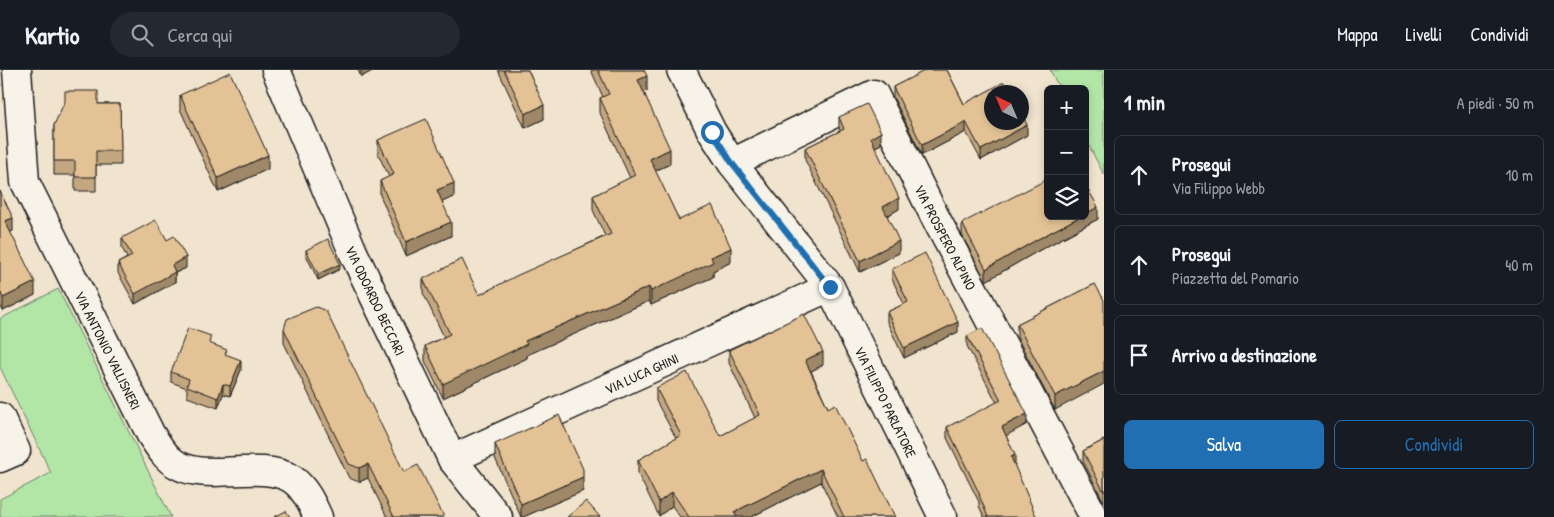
<!DOCTYPE html>
<html lang="it">
<meta charset="utf-8">
<style>
:root{--surface:#171b24;--page:#242831;--text:#f1f3f6;--muted:#9ea1a6;--line:#363941;--accent:#1f6fb2}
body{margin:0;font-family:"Patrick Hand",sans-serif;background:var(--page);color:var(--text)}
.controls{position:absolute;right:15px;top:15px;display:grid;overflow:hidden;border-radius:8px;box-shadow:0 2px 8px #0003}
.controls button{width:45px;height:45px;display:grid;place-items:center;padding:0;border:0;border-bottom:1px solid var(--line);background:var(--surface);color:var(--text);font:25px sans-serif}
.compass{position:absolute;left:984px;top:15px;width:45px;height:45px;border-radius:50%;background:var(--surface);box-shadow:0 2px 8px #0003;rotate:316deg}
.stop{position:absolute;width:15px;height:15px;margin:-11px;border:4px solid #1f6fb2;border-radius:50%;background:#fff}
.stop.end{background:#1f6fb2;border-color:#fff;box-shadow:0 1px 5px #0008}
.list{margin:0;padding:0;list-style:none}
h2{display:flex;justify-content:space-between;align-items:center;height:65px;margin:0;padding:0 20px;font-size:21px}
h2 small{font-size:16px;font-weight:400;color:var(--muted)}
.list li{display:grid;grid-template-columns:32px 1fr auto;gap:15px;align-items:center;box-sizing:border-box;height:80px;margin:0 10px 10px;padding:0 10px;border:1px solid var(--line);border-radius:8px}
.list b{display:block;font-size:19px;white-space:nowrap}
.list p{margin:0;font-size:16px;white-space:nowrap;color:var(--muted)}
.list em{font-size:16px;font-style:normal;color:var(--muted)}
.actions{display:flex;gap:10px;padding:15px 20px}
.actions a{flex:1;padding:11px 0;border:1px solid var(--accent);border-radius:8px;text-align:center;font-size:18px;color:var(--accent)}
.actions .main{background:var(--accent);color:#fff}
.icon{flex:none;width:28px;height:28px;fill:none;stroke:currentColor;stroke-width:2;stroke-linecap:round;stroke-linejoin:round}
.map{position:relative;flex:none;width:1104px;height:447px;overflow:hidden}
header{display:flex;align-items:center;gap:30px;box-sizing:border-box;height:70px;padding:0 25px;background:var(--surface);border-bottom:1px solid var(--line)}
header strong{font-size:24px}
nav{display:flex;gap:28px;margin-inline-start:auto;font-size:18px}
.search{width:350px;height:45px;background:var(--page);display:flex;align-items:center;gap:12px;box-sizing:border-box;padding:0 18px;border-radius:28px;color:var(--muted);font-size:19px}
main{display:flex}
aside{flex:1;background:var(--surface)}
.map>svg:first-child{display:block}
.green{fill:#b2e6a7;stroke:#678162}
.lines{fill:none;stroke-linecap:round;stroke-linejoin:round}
.minor-casing{stroke:#1c1c1c;stroke-width:31}
.minor{stroke:#f7f3e8;stroke-width:28}
.wall{fill:#c3a780;stroke:#1c1c1c}
.shaded-wall{fill:#9f8868;stroke:#1c1c1c}
.building{fill:#e3c295;stroke:#1c1c1c}
.route{stroke:#1f6fb2;stroke-width:6}
.labels{text-anchor:middle;dominant-baseline:central;stroke-width:4;stroke-linejoin:round;paint-order:stroke}
.street-label{font-size:14px;fill:#1c1c1c;stroke:#f7f3e8}
</style>
<header>
<strong>Kartio</strong>
<div class="search"><svg class="icon" aria-label="search" viewBox="0 0 24 24"><circle cx="10" cy="10" r="6"/><path d="M15 15l6 6"/></svg>Cerca qui</div>
<nav><a>Mappa</a><a>Livelli</a><a>Condividi</a></nav>
</header>
<main>
<div class="map">
<svg width="1104" height="447" viewBox="0 0 1104 447">
<rect width="100%" height="100%" fill="#f1e4cf"/>
<filter id="ink" filterUnits="userSpaceOnUse"><feTurbulence type="fractalNoise" baseFrequency=".02" numOctaves="2"/><feDisplacementMap in="SourceGraphic" scale="10" xChannelSelector="R" yChannelSelector="G"/><feConvolveMatrix kernelMatrix="1 2 1 2 8 2 1 2 1" color-interpolation-filters="sRGB"/></filter>
<g filter="url(#ink)">
<!-- green -->
<g class="green">
<path d="M1050 0H1104V105L1085 68V19H1060Z"/>
<path d="M58 219 171 447H0V429L51 403 0 297V249Z"/>
</g>
<g class="lines">
<!-- minor casing -->
<g class="minor-casing">
<g id="minor">
<path id="s1" d="M17 0 25 112 151 365C158 375 165 388 176 394 187 401 200 402 213 402 236 402 272 396 292 409 305 418 312 434 318 447"/>
<path id="s2" d="M276 0 353 182 452 389 498 447"/>
<path id="s3" d="M681 0 712 62 732 93 830 217 943 447"/>
<path id="s4" d="M732 93 874 24 934 145 1094 447"/>
<path d="M0 347 16 381 0 388"/>
<path id="s5" d="M452 389 830 217"/>
</g>
</g>
<!-- minor -->
<use href="#minor" class="minor"/>
</g>
<!-- wall -->
<g class="wall">
<path d="M358 0H374L361 7Z"/>
<path d="M498 0H528L544 49 525 58Z"/>
<path d="M591 0H644L647 21 644 22 670 94 655 101 679 150 731 192 713 201V207L651 235 649 231 527 285V288L443 328 425 291V276L444 267 423 223V209L479 225 605 166 593 140V126L630 108 600 43V28L603 27Z"/>
<path d="M923 0H947L964 34 1027 65 981 90 966 62 922 85 893 27V17L923 2Z"/>
<path d="M180 25 268 99 218 122 180 39Z"/>
<path d="M98 34H120L121 95H96V121H75V105H54V55Z"/>
<path d="M839 47 881 74 875 77 899 139 887 146 899 183 860 202 805 90V78L840 61 839 58Z"/>
<path d="M378 70 454 127 442 132 451 166 406 186 380 125V111L389 107 378 84Z"/>
<path d="M0 121 13 161 10 162 35 225 3 241 0 235Z"/>
<path d="M1098 149 1038 181 986 211 962 165V153Z"/>
<path d="M122 168 167 170 186 198 175 203V212L135 234 118 203V193L127 188 122 178Z"/>
<path d="M306 180 340 199 318 210 306 185Z"/>
<path d="M892 199 958 262 904 288 887 252V242L904 234 892 209Z"/>
<path d="M1095 214 1055 340 1017 267V254Z"/>
<path d="M284 259 404 402 444 447H387L368 408 359 412 349 408 284 273Z"/>
<path d="M967 266 1027 354 1006 365 1015 395 1014 396 1036 447H984L979 436V432L947 368V357L997 333 967 276Z"/>
<path d="M211 274 227 285 241 300 230 326 223 324 218 338 187 327V318L171 312V302Z"/>
<path d="M729 280 823 295 811 301 828 338 863 391 895 447H838L821 412 751 447H680L672 436 659 446 638 404V390L676 368 656 331V318L720 366 755 348 729 293Z"/>
<path d="M1104 370V432L1083 391V381Z"/>
<path d="M495 374 583 421 523 447H521L495 388Z"/>
</g>
<!-- shaded-wall -->
<g class="shaded-wall">
<path d="M361 0H374L361 7Z"/>
<path d="M647 6V21L638 25V10Z"/>
<path d="M544 35V49L525 58V44Z"/>
<path d="M966 52V62L922 85V75Z"/>
<path d="M1027 55V65L981 90V80Z"/>
<path d="M881 62V74L871 79V68Z"/>
<path d="M670 79V94L650 103V89Z"/>
<path d="M268 85V99L218 122V108Z"/>
<path d="M454 113V127L437 134V120Z"/>
<path d="M899 128V139L883 148V137Z"/>
<path d="M1098 137V149L1038 181 986 211V199L1038 169 1081 146H1085V144Z"/>
<path d="M13 148V161L5 165V151Z"/>
<path d="M451 152V166L406 186V172Z"/>
<path d="M899 171V183L860 202V191Z"/>
<path d="M731 178V192L713 201V207L651 235V221L711 187Z"/>
<path d="M186 187V198L175 203V212L135 234V224L172 195Z"/>
<path d="M340 194V199L318 210V204Z"/>
<path d="M35 212V225L3 241V228Z"/>
<path d="M649 217V231L527 285V288L443 328V314L525 271Z"/>
<path d="M958 252V262L904 288V278Z"/>
<path d="M823 282V295L805 304V290Z"/>
<path d="M241 290V300L230 326V316Z"/>
<path d="M1104 301V314L1055 340V326Z"/>
<path d="M223 314V324L218 338V328Z"/>
<path d="M1027 344V354L1002 368V357Z"/>
<path d="M1015 385V395L1011 397V387Z"/>
<path d="M368 394V408L359 412V398Z"/>
<path d="M821 399V412L751 447H734V442Z"/>
<path d="M583 407V421L523 447H521V434Z"/>
<path d="M672 422V436L659 446V432Z"/>
</g>
<!-- building -->
<g class="building">
<path d="M504 0H528L544 35 525 44Z"/>
<path d="M598 0H644L647 6 638 10 670 79 650 89 679 150 712 135 731 178 711 187 713 192 651 221 649 217 525 271 527 274 443 314 425 276 450 264 423 209 462 189 479 225 518 205 611 164 593 126 635 105 600 28 609 24Z"/>
<path d="M926 0H947L964 34 1004 12 1010 22H992V52H1022V44L1027 55 981 80 966 52 922 75 893 17Z"/>
<path d="M230 2 268 85 218 108 180 25Z"/>
<path d="M65 21H98V34H120L121 81H96V107H75V91H54V55L65 31Z"/>
<path d="M867 34 881 62 871 68 899 128 883 137 899 171 860 191 805 78 844 59 839 47Z"/>
<path d="M426 49 454 113 437 120 451 152 406 172 380 111 394 104 378 70Z"/>
<path d="M1048 109V146H1081L1038 169 986 199 962 153Z"/>
<path d="M1085 114 1098 137 1085 144Z"/>
<path d="M0 121 13 148 5 151 35 212 3 228 0 221Z"/>
<path d="M156 150 167 170 174 166 186 187 172 195 175 202 135 224 118 193 132 186 122 168Z"/>
<path d="M328 169 340 194 318 204 306 180Z"/>
<path d="M925 183 958 252 904 278 887 242 908 232 892 199Z"/>
<path d="M1095 214 1104 230V301L1055 326 1017 254Z"/>
<path d="M316 237 326 241 404 402 418 395 444 447H394L368 394 359 398 349 394 284 259 287 249Z"/>
<path d="M804 244 823 282 805 290 828 338 835 334 863 391 867 389 895 447H844L821 399 734 442 737 447H689L672 422 659 432 638 390 681 365 656 318 687 302 720 366 760 345 729 280Z"/>
<path d="M188 258 211 266 209 273 227 280 225 284 241 290 230 316 223 314 218 328 187 316 189 309 171 302Z"/>
<path d="M982 258 1027 344 1002 357 1015 385 1011 387 1036 446 1033 447H988L979 425H980L947 357 1001 330 967 266Z"/>
<path d="M559 345 583 399V407L521 434 495 374Z"/>
<path d="M1104 370V422L1083 381Z"/>
<path d="M586 431 600 447H567Z"/>
<path d="M286 441 290 447H274Z"/>
</g>
</g>
<g class="lines" filter="url(#ink)">
<!-- route -->
<path class="route" d="M712 62 732 93 830 217"/>
</g>
<g class="labels">
<!-- street labels -->
<g class="street-label">
<text stroke="none"><textPath href="#s4" startOffset="318">VIA PROSPERO ALPINO</textPath></text>
<text stroke="none"><textPath href="#s2" startOffset="251">VIA ODOARDO BECCARI</textPath></text>
<text stroke="none"><textPath href="#s1" startOffset="300">VIA ANTONIO VALLISNERI</textPath></text>
<text stroke="none"><textPath href="#s5" startOffset="208">VIA LUCA GHINI</textPath></text>
<text stroke="none"><textPath href="#s3" startOffset="392">VIA FILIPPO PARLATORE</textPath></text>
</g>
</g>
</svg>
<div class="controls">
<button>+</button>
<button>−</button>
<button><svg class="icon" aria-label="layers" viewBox="0 0 24 24"><path d="M12 4l9 5-9 5-9-5zM3 14l9 5 9-5"/></svg></button>
</div>
<svg class="compass" viewBox="-18 -18 36 36"><path d="M0-13l5 13h-10z" fill="#e53935"/><path d="M0 13l5-13h-10z" fill="#9ea1a6"/></svg>
<div class="stop" style="left:712px;top:62px"></div>
<div class="stop end" style="left:830px;top:217px"></div>
</div>
<aside>
<h2>1 min<small>A piedi · 50 m</small></h2>
<ul class="list">
<li><svg class="icon" aria-label="ahead" viewBox="0 0 24 24"><path d="M12 20V5M6 11l6-6 6 6"/></svg><div><b>Prosegui</b><p>Via Filippo Webb</p></div><em>10 m</em></li>
<li><svg class="icon" aria-label="ahead" viewBox="0 0 24 24"><path d="M12 20V5M6 11l6-6 6 6"/></svg><div><b>Prosegui</b><p>Piazzetta del Pomario</p></div><em>40 m</em></li>
<li><svg class="icon" aria-label="arrive" viewBox="0 0 24 24"><path d="M6 21V4h12l-3 4 3 4H6"/></svg><div><b>Arrivo a destinazione</b></div></li>
</ul>
<div class="actions"><a class="main">Salva</a><a>Condividi</a></div>
</aside>
</main>
